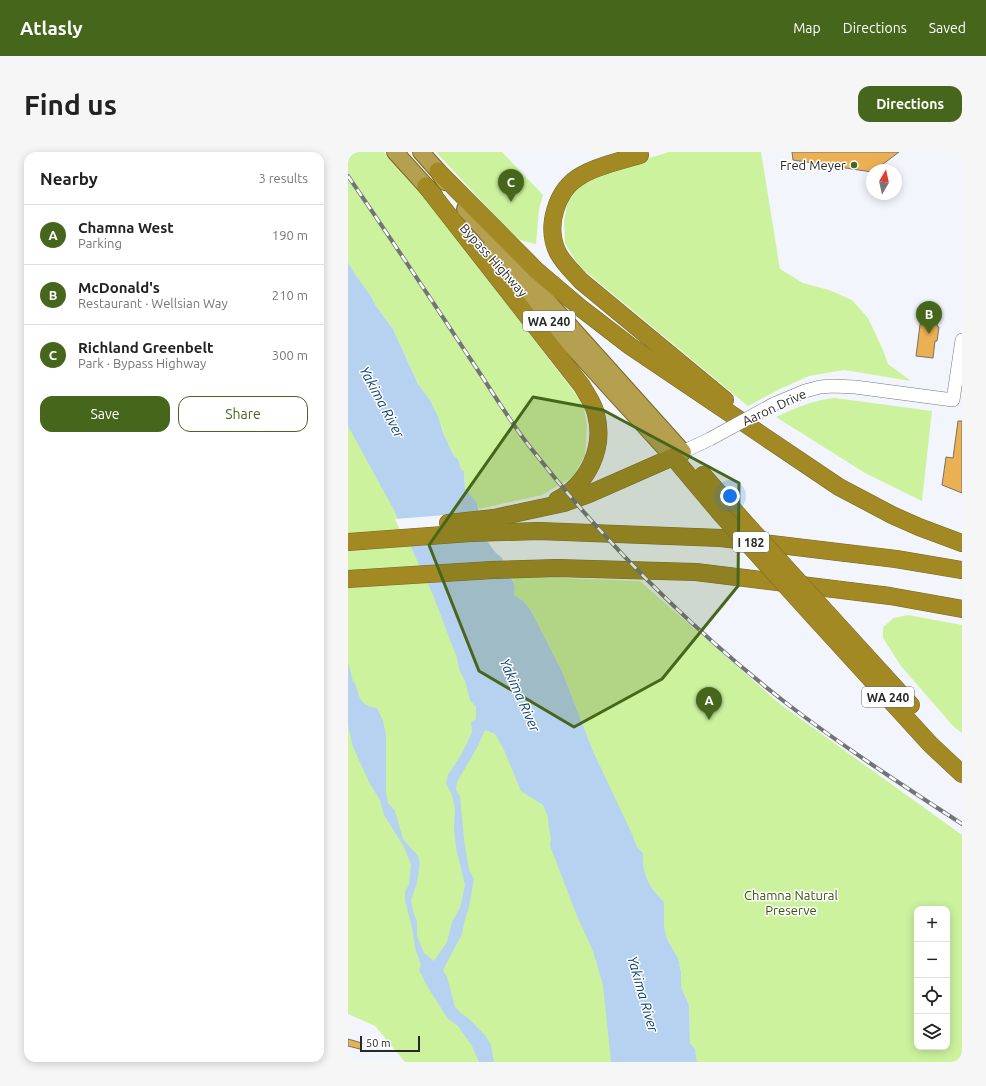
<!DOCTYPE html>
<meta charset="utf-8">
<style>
:root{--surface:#fff;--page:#f6f6f6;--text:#222;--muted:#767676;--line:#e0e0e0;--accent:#46661c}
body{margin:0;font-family:Ubuntu,sans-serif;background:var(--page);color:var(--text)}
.controls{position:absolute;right:12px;bottom:12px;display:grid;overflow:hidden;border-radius:8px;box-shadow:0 2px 10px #0003}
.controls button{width:36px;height:36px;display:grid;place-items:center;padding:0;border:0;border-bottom:1px solid var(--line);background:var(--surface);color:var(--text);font:20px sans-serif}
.compass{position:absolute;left:518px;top:12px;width:36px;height:36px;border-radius:50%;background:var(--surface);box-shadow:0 2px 10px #0003;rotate:9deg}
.scale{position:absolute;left:12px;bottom:10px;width:60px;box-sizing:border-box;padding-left:4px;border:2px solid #28292b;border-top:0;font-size:11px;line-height:14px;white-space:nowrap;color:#28292b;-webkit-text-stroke:3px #fff;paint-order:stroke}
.you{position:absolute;left:382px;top:344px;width:14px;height:14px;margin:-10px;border:3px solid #fff;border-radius:50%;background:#1a73e8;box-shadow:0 0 0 6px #1a73e833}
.badge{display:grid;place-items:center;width:26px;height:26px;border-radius:50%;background:var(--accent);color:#fff;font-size:13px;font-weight:700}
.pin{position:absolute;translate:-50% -33px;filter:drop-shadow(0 1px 2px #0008)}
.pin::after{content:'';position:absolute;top:21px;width:14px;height:12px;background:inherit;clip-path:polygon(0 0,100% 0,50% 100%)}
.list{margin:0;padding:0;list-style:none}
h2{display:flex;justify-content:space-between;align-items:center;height:52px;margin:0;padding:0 16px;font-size:17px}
h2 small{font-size:13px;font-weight:400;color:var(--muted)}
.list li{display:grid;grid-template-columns:26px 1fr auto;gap:12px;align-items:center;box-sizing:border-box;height:60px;padding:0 16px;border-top:1px solid var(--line)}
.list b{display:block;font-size:15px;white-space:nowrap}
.list p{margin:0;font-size:13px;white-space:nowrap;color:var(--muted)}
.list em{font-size:13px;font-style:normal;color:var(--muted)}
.actions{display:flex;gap:8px;padding:12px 16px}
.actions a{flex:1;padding:9px 0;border:1px solid var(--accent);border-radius:12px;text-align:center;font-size:14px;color:var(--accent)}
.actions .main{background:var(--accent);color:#fff}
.icon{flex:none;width:22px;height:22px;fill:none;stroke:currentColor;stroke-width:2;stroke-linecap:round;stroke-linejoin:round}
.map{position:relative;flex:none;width:614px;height:910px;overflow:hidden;border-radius:12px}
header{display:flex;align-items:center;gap:24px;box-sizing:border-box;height:56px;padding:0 20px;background:var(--accent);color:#fff}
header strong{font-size:19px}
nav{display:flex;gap:22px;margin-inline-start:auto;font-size:14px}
.intro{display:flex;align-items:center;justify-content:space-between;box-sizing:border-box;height:96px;padding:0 24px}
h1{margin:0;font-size:28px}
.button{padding:10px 18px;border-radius:12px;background:var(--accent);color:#fff;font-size:14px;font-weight:700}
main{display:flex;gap:24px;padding:0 24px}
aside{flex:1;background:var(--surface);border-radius:12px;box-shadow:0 2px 10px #0003}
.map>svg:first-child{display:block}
.green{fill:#ccf29e;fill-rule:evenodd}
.water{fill:#b6d2f0}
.pier{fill:#f2f5fb}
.building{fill:#ecb054;stroke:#75726d}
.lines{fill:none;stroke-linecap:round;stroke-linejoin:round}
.secondary-casing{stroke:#74777b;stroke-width:14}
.trunk-casing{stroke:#776726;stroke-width:18}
.motorway-casing{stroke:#776726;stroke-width:18}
.secondary{stroke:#fff;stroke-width:13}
.trunk{stroke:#b4a04f;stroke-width:16}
.motorway{stroke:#a28923;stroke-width:17}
.rail-casing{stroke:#727478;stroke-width:4}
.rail{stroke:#fff;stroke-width:2.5;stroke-dasharray:8;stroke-linecap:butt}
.secondary-bridge-casing{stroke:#74777b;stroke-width:14;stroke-linecap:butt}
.motorway-bridge-casing{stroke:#776726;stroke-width:18;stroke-linecap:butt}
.secondary-bridge{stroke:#fff;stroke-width:13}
.motorway-bridge{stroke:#a28923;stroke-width:17}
.marked{fill:#46661c;fill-opacity:0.2;stroke:#46661c;stroke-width:3;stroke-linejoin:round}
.poi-dot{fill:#46661c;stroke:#fff;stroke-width:1.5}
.labels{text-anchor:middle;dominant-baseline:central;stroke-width:3;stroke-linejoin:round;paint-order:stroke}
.shield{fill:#fff;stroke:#68696b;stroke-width:1}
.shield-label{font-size:12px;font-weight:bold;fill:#28292b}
.poi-label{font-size:13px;fill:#28292b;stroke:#fff;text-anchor:end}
.street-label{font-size:13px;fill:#28292b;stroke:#fff}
.park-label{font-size:13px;fill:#39520f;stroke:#fff}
.water-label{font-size:14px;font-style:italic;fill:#0b4270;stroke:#fff}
</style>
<header>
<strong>Atlasly</strong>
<nav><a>Map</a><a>Directions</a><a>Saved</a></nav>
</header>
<div class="intro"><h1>Find us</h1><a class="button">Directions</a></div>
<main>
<aside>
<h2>Nearby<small>3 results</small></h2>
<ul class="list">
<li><span class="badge">A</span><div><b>Chamna West</b><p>Parking</p></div><em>190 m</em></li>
<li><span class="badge">B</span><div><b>McDonald's</b><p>Restaurant · Wellsian Way</p></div><em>210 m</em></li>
<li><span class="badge">C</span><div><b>Richland Greenbelt</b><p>Park · Bypass Highway</p></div><em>300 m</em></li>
</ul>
<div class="actions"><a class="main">Save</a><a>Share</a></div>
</aside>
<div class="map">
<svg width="614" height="910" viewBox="0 0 614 910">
<rect width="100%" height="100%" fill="#f2f5fb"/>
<!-- green -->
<g class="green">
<path d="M0 0H36L94 65 235 252 239 274 237 303 225 325 194 343 131 357 129 351 117 336 116 319 113 317 110 307 106 304 96 283 94 275 82 248 70 232 45 177 28 154 23 144 7 122 0 110Z"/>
<path d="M88 0H154L195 43 191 57 188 92 172 88 163 81Z"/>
<path d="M321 0H413L432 117 455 131 481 138 504 148 520 166 535 198 540 212 563 229 496 218 461 224 432 237 400 254 231 114 217 91 216 69 220 49 235 31 266 17Z"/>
<path d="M0 241 192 638 284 910H57L27 874 0 862Z"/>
<path d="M487 246 584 259 574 349 517 321 428 265C448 256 465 248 487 246Z"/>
<path d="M163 424 292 429 432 552 614 683V910H349L347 897 342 891 341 853 333 835V820L330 806 319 787 316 774V750C301 735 294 723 295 701L289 695 245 599 214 519 182 457 174 448 166 443 167 434ZM569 757H599V895H569Z"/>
<path d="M560 463 614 473V581L605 574 553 514 535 486V475L546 466Z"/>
</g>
<!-- water -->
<path class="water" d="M0 110 7 122 23 144 28 154 45 177 70 232 82 248 91 267 96 283 106 304 110 307 113 317 116 319 117 336 129 351 134 376 139 389 147 400 154 406 167 434 166 443 174 448 182 457 214 519 245 599 284 682 289 695 295 701C294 723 301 735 316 750V774L319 787 330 806 333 820V835L341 853 342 891 347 897 349 910H263L255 833 245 799 229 764 204 699 202 693 203 686 201 677 200 665 195 653 173 639 156 598 147 582 137 578 130 594 109 630 108 638 112 644 116 687 121 718 126 727 121 755 117 767 114 782 95 818 99 825 107 855 113 861 120 866 137 883 143 893 146 910H131L124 894 110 874 100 867 79 834 71 818 73 813 67 796 64 775 57 749V740L61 732 63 713 56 695 36 663 32 648 22 632 5 595 0 573V510C2 516 3 523 5 529 6 531 8 532 8 535 12 548 14 554 29 556L35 569 38 583V640L40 651 47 659 55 687 70 704 72 710 69 731 63 748 65 759 69 770V784L76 801 86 809 99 790 104 770 112 756 117 733 108 696 106 676 107 656 104 643 98 631 100 623 113 603 120 589 124 580 123 570 128 567V555L122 548 117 529 111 517 109 506 85 443 46 358 0 274Z"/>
<!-- pier -->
<path class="pier" d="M133 359 57 389 47 367 110 362Z"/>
<!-- building -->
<g class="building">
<path d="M444 0H551L527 18H524V20L445 8Z"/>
<path d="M573 165 590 167 589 174 591 175 589 189H587L585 206 568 204Z"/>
<path d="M610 269H614V341L594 333 598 305 605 306Z"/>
<path d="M0 887 14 891 12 897 0 894Z"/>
</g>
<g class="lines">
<!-- secondary casing -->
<g class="secondary-casing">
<g id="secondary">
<path d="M426 252 457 239 472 235 485 234 507 235 605 248 614 188"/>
<path d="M326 304 362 287"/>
</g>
</g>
<!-- trunk casing -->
<g class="trunk-casing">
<g id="trunk">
<path d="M47 0 86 43"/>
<path d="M73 0 90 19 97 30"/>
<path d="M117 57 335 300"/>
<path d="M137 99 325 305"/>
</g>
</g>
<!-- motorway casing -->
<g class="motorway-casing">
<g id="motorway">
<path d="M292 3C273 9 251 13 234 23 208 37 197 75 210 101 216 112 225 120 233 129L377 248"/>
<path d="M90 19 188 118 234 157 282 194 491 335 544 363 571 375 614 391"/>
<path d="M78 34 234 234C239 243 246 252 248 262 257 296 240 332 209 348"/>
<path d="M355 323 399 373"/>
<path d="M100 371 146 366 216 351 241 342 325 305 373 362"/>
<path d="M0 390 122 381 191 379 373 386 548 407 614 418"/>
<path d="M0 427 144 418 209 416 348 420 542 444 614 457"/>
<path d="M480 462 563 553"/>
<path d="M467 466 582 592 614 622"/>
</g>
</g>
<!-- secondary -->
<use href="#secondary" class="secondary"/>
<!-- trunk -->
<use href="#trunk" class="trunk"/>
<!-- motorway -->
<use href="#motorway" class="motorway"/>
<!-- rail casing -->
<g class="rail-casing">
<path id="rail" d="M0 24C41 84 81 144 121 205 141 234 160 267 182 295 257 391 345 479 442 554 497 596 556 634 614 672"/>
</g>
<!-- rail -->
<use href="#rail" class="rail"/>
<!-- secondary-bridge casing -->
<g class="secondary-bridge-casing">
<path id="secondary-bridge" d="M362 287 426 252"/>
</g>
<!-- motorway-bridge casing -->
<g class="motorway-bridge-casing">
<g id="motorway-bridge">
<path d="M373 362 467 466"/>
<path d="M399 373 480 462"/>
</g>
</g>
<!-- secondary-bridge -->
<use href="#secondary-bridge" class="secondary-bridge"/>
<!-- motorway-bridge -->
<use href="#motorway-bridge" class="motorway-bridge"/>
</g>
<!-- marked area -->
<path class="marked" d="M185 245 255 258 391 331 390 434 314 527 226 575 131 519 81 393Z"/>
<!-- markers -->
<circle class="poi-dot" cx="506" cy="13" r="4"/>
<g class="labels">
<!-- shield labels -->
<g class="shield">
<rect x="175" y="159" width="52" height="20" rx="3"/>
<rect x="385" y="380" width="36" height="20" rx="3"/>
<rect x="514" y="535" width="52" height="20" rx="3"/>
</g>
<g class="shield-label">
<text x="201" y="169">WA 240</text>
<text x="403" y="390">I 182</text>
<text x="540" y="545">WA 240</text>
</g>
<!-- poi labels -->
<g class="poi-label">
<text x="498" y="13">Fred Meyer</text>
</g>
<!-- street labels -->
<g class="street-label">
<text transform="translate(146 108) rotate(48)">Bypass Highway</text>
<text transform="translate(426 255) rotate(-25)">Aaron Drive</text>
</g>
<!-- park labels -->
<g class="park-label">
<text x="443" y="743">Chamna Natural<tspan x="443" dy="15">Preserve</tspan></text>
</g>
<!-- water labels -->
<g class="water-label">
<text transform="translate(34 250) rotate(62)">Yakima River</text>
<text transform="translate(172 543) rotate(66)">Yakima River</text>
<text transform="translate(295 842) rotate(74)">Yakima River</text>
</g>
</g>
</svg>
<div class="controls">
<button>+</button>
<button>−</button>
<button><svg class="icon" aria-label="locate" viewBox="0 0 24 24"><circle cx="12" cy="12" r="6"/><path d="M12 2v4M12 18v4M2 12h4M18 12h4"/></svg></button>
<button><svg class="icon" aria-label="layers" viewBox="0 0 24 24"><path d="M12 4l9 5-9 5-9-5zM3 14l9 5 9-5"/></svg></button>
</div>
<svg class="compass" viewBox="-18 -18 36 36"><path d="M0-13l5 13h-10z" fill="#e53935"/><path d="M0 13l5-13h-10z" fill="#767676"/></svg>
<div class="scale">50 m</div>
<div class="you"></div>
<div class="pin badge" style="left:361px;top:568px">A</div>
<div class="pin badge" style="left:581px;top:182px">B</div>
<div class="pin badge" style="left:163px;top:50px">C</div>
</div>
</main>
